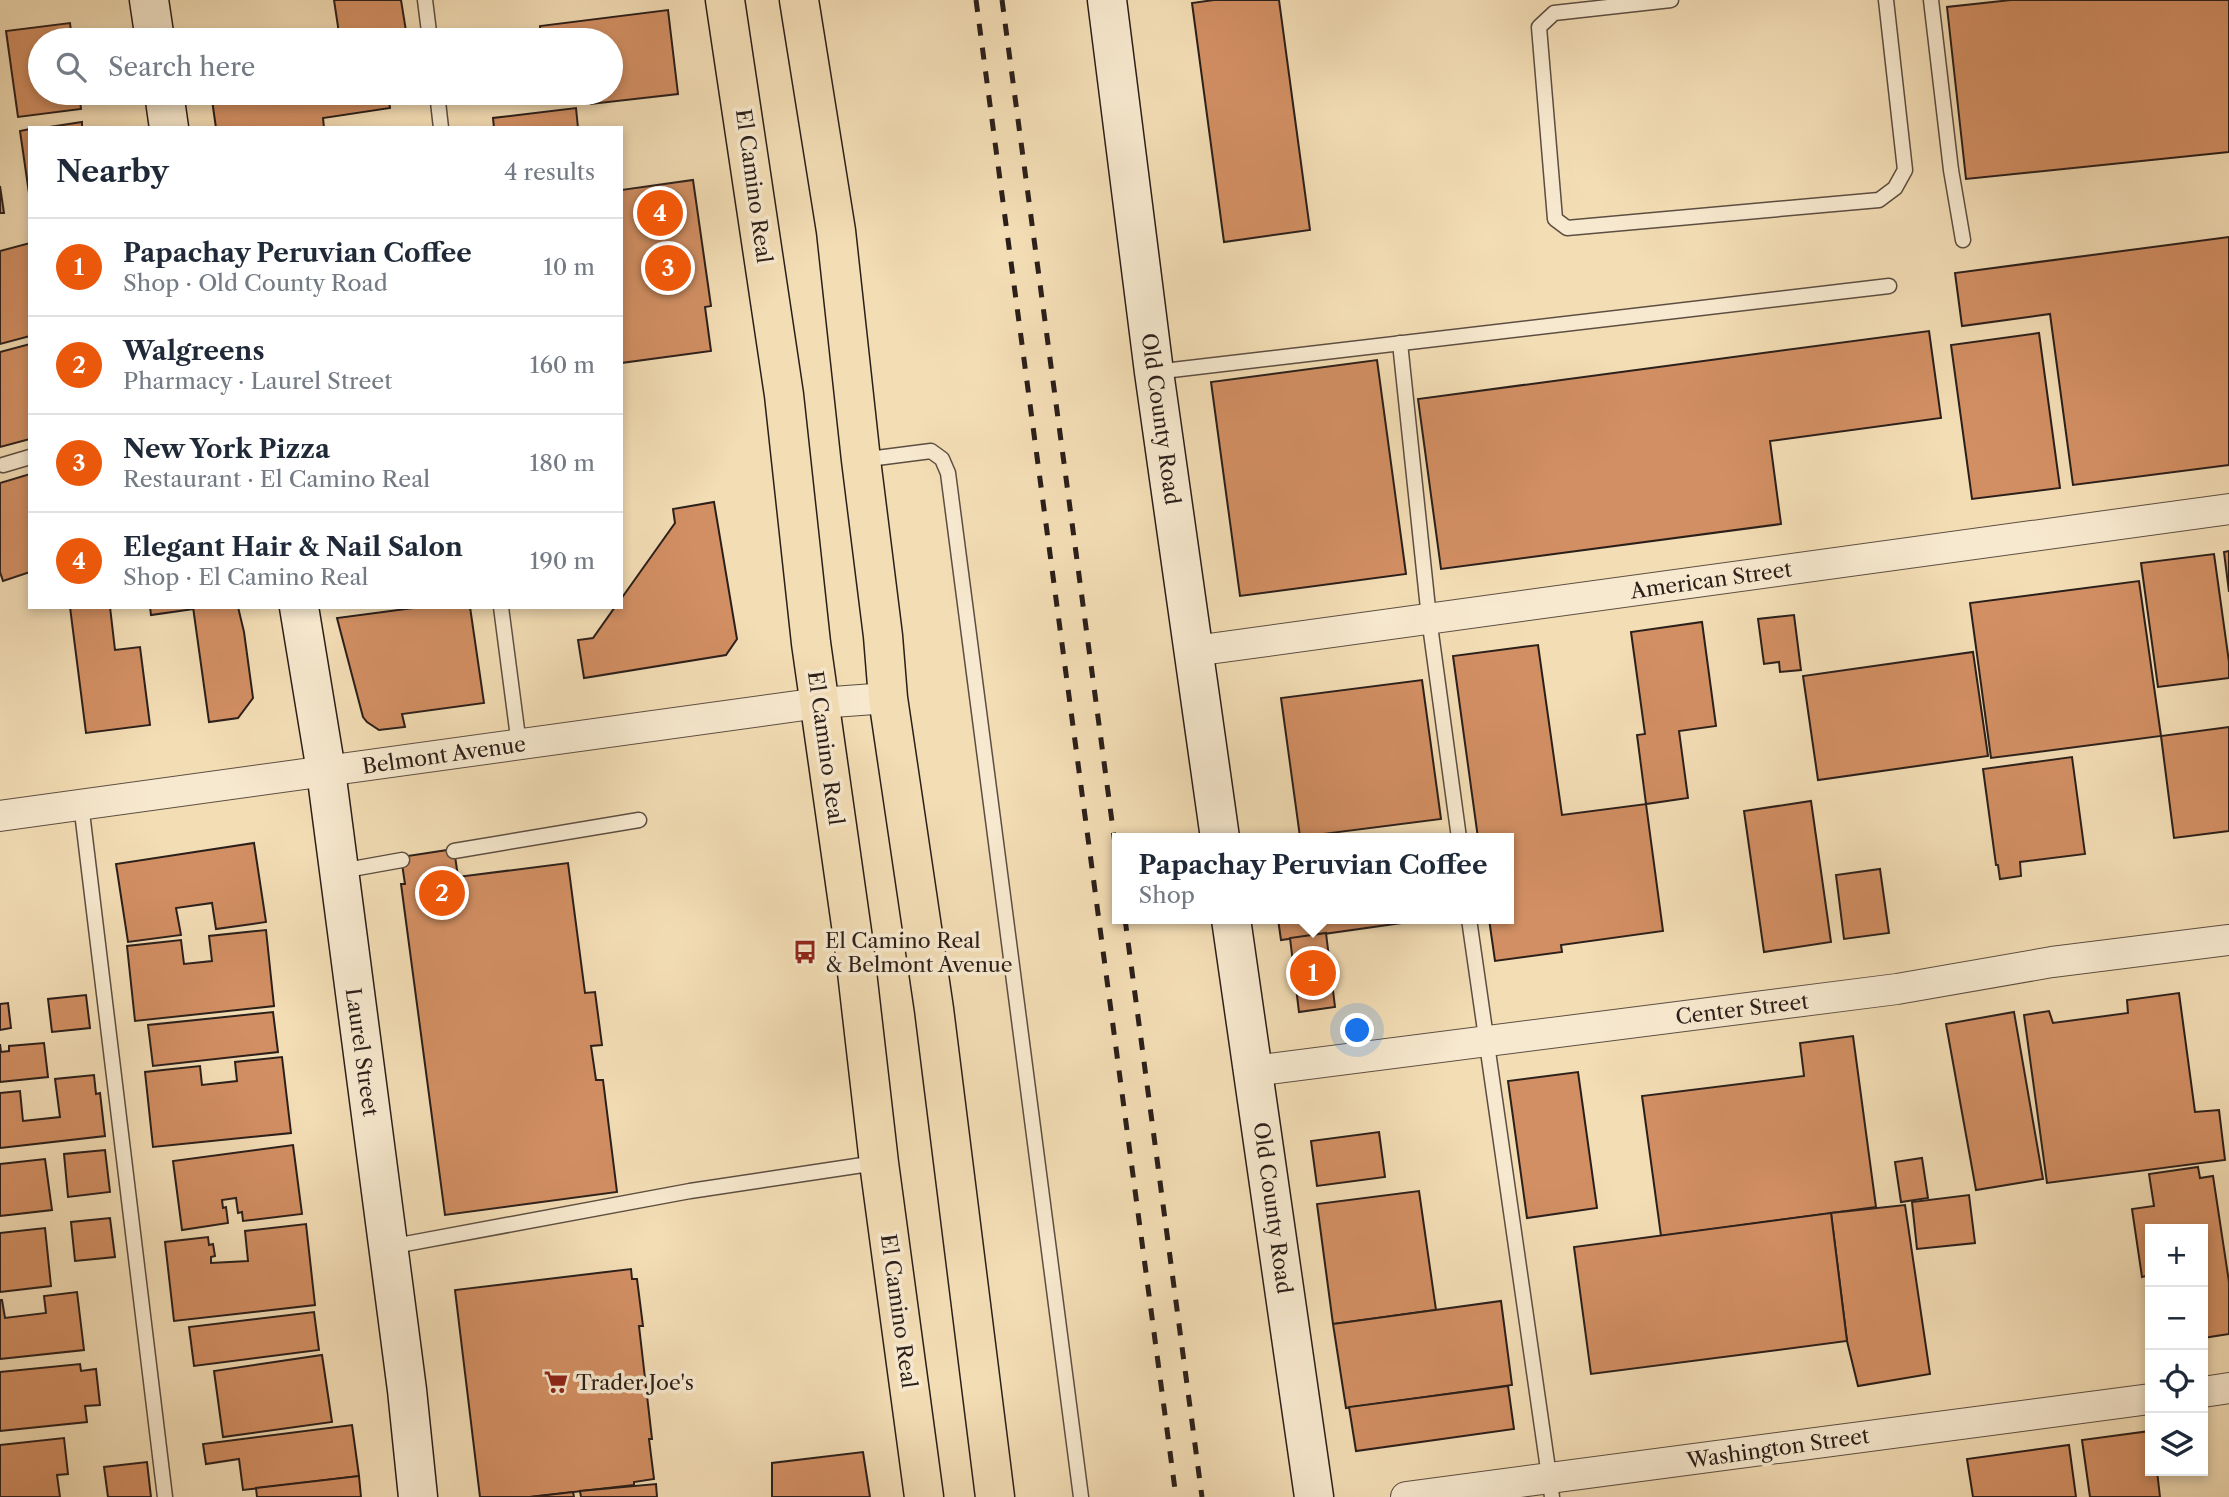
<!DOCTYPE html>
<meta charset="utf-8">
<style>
:root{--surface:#fff;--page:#f6f6f7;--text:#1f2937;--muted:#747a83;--line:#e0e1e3;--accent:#ea580c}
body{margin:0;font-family:"Libre Caslon Text",serif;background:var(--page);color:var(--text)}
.controls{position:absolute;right:21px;bottom:21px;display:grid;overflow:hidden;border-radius:0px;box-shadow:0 4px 10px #0003}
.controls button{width:63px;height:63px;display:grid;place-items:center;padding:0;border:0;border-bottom:2px solid var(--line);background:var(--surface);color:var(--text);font:35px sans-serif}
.you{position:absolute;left:1358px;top:1031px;width:24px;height:24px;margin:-18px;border:5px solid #fff;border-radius:50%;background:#1a73e8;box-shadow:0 0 0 10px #1a73e833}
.badge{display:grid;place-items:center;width:46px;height:46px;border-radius:50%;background:var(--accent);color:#fff;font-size:23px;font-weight:700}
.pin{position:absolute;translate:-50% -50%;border:4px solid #fff;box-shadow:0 2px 7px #0006}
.popup{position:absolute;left:1112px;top:833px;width:402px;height:91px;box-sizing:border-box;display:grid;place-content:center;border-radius:0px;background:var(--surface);filter:drop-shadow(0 2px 5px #0005);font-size:23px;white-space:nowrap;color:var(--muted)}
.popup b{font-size:26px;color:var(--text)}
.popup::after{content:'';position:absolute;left:50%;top:100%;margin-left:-14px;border:14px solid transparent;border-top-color:var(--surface)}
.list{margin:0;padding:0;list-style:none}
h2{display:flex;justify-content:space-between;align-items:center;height:91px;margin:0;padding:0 28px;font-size:30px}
h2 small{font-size:23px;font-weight:400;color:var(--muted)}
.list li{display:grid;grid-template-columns:46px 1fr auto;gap:21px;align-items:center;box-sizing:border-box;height:98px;padding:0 28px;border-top:2px solid var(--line)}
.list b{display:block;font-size:26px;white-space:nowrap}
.list p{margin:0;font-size:23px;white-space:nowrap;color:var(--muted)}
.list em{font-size:23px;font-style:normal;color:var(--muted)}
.icon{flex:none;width:38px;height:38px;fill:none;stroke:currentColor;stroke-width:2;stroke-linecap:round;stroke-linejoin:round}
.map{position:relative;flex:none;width:2229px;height:1497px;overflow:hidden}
.search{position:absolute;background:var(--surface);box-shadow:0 4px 10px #0003;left:28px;top:28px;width:595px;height:77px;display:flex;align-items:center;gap:18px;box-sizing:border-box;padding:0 24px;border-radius:38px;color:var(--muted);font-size:26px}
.panel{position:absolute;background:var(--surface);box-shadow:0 4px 10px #0003;left:28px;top:126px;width:595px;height:483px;border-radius:0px}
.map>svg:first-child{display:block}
.building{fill:#d28f63;stroke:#2b1f1a;stroke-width:2}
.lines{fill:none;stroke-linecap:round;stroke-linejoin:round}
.lane-casing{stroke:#5d4e41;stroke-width:17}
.street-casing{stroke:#5d4e41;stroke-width:32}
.secondary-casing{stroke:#2b1f1a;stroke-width:41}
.primary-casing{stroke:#2b1f1a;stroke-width:41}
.lane{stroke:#f7e9cf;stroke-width:14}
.street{stroke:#f7e9cf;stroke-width:30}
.secondary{stroke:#f7e9cf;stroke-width:38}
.primary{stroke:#f3ddb5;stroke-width:38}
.rail{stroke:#2b1f1a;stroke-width:5;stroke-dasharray:12 12;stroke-linecap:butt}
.labels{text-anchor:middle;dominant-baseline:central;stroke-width:7;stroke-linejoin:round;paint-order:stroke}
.street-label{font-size:21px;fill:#2b1f1a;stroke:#f7e9cf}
.poi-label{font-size:21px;fill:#2b1f1a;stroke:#f7e9cf;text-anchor:start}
</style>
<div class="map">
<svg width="2229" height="1497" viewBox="0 0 2229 1497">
<rect width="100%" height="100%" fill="#f3ddb5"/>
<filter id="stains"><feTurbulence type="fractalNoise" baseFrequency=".00286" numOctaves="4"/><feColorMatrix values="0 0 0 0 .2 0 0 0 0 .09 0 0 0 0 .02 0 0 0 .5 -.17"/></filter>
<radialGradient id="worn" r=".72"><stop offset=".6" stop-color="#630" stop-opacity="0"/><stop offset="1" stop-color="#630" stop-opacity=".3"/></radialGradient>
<!-- building -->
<g class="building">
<path d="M334 0H401L406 31 340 40Z"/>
<path d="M1214 0H1279L1310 230 1224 242 1192 3Z"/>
<path d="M2011 0H2229V152L1966 179 1947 7Z"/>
<path d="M668 10 678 94 591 104 590 93H611V40H541L540 26Z"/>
<path d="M70 23 72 40H40V93H79L81 109 18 117 6 31Z"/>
<path d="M379 36 380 40H348Z"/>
<path d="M211 93H279V96L305 93H388L390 108 323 118 324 128H216Z"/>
<path d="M576 108 578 128H494L493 118Z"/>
<path d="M82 122V128H43Z"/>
<path d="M30 129V200L20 131Z"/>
<path d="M693 180 711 306 705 307 711 351 621 363V190Z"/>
<path d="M0 186 4 213H0Z"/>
<path d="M2229 237V465L2073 485 2050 314 1962 326 1955 273Z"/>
<path d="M30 243V336L0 344V251Z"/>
<path d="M1929 331 1941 418 1770 441 1781 524 1441 569 1418 399Z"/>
<path d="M2039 333 2060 488 1972 499 1951 345Z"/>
<path d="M30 344V439L0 447V352Z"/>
<path d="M1377 360 1406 574 1240 596 1211 382Z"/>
<path d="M30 474V572L3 581 0 572V483Z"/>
<path d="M714 502 737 639 726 655 584 678 578 640 593 638 615 607H621V599L675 523 673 509Z"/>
<path d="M2229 551V592L2224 552Z"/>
<path d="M2214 554 2229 662V678L2158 687 2141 563Z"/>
<path d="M2139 581 2161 736 1991 758 1970 603Z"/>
<path d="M70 607H110L115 650 140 647 150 725 86 733Z"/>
<path d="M150 607H193L194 609 151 615Z"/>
<path d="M193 607H238L244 632 253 698 238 718 209 722Z"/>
<path d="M421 607H470L484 703 402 714 405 727 379 730 367 722 363 717 337 618Z"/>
<path d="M1794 615 1801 670 1780 672 1779 662 1764 664 1758 619Z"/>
<path d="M1702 622 1716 726 1679 731 1688 798 1646 804 1637 735 1645 734 1631 632Z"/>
<path d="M1538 645 1562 815 1646 804 1663 931 1561 945 1562 952 1495 961 1489 919H1509V838H1478L1453 656Z"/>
<path d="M1973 652 1988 756 1818 780 1803 676Z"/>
<path d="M1422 680 1441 819 1300 837 1281 698Z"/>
<path d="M2229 727V831L2174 838 2161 736Z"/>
<path d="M2072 757 2085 854 2020 862 2021 876 2000 879 1998 865H1996L1983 769Z"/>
<path d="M1811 801 1831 942 1764 952 1744 811Z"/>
<path d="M254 843 266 922 216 929 212 903 176 908 181 935 128 942 116 864Z"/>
<path d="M454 849 458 877 568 863 585 993 595 992 602 1045 591 1046 596 1080H603L617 1192 445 1215 401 884H405L401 857Z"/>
<path d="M1880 869 1889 933 1844 939 1836 875Z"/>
<path d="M1278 919H1430L1281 940Z"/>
<path d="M266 930 274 1006 135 1021 127 946 181 940 184 964 212 961 209 936Z"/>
<path d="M1326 933 1335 1007 1299 1012 1290 938Z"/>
<path d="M2179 993 2195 1112 2219 1110 2225 1160 2047 1183 2024 1015 2049 1011 2053 1023 2128 1013 2127 1000Z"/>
<path d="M86 995 90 1028 52 1032 48 999Z"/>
<path d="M8 1003 11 1028 0 1030V1004Z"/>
<path d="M273 1012 278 1052 153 1066 148 1025Z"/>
<path d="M2014 1012 2043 1179 1976 1190 1946 1024Z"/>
<path d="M1853 1036 1876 1207 1661 1236 1642 1096 1804 1076 1800 1043Z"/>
<path d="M44 1043 48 1077 0 1082V1044L1 1052 9 1051V1046Z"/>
<path d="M282 1057 291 1133 153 1147 145 1072 200 1066 202 1085 237 1081 235 1062Z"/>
<path d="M1578 1072 1597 1208 1527 1218 1508 1081Z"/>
<path d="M94 1075 96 1094 100 1093 105 1136 0 1148V1093L20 1091 23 1121 60 1117 55 1079Z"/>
<path d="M1379 1132 1385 1177 1317 1186 1311 1141Z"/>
<path d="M293 1145 302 1214 243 1221 242 1212 238 1213 236 1198 222 1200 223 1208 226 1207 228 1223 182 1230 173 1161Z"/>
<path d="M105 1150 110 1192 68 1197 64 1154Z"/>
<path d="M1922 1158 1928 1198 1901 1202 1895 1162Z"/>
<path d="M45 1159 52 1210 0 1216V1164Z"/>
<path d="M2198 1167 2200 1178 2213 1176 2229 1282V1334L2203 1338V1229H2150V1275L2142 1277 2132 1209 2154 1206 2149 1174Z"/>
<path d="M1419 1191 1436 1310 1333 1324 1317 1204Z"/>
<path d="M1969 1195 1975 1243 1917 1249 1912 1202Z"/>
<path d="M1905 1205 1930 1374 1858 1386 1847 1341 1831 1213Z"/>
<path d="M1831 1213 1847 1341 1591 1374 1574 1247Z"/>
<path d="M110 1218 115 1257 75 1261 71 1222Z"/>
<path d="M306 1224 315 1305 174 1321 165 1242 208 1237 209 1245 213 1244 215 1256 211 1257V1263L248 1261 245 1231Z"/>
<path d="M45 1228 51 1286 0 1292V1233Z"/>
<path d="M631 1269 632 1279H637L643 1326H639L652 1439H649L654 1479 634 1482V1485L530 1497H480L455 1290Z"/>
<path d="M77 1292 84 1350 0 1359V1300H2L5 1318 46 1313 44 1296Z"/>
<path d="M1501 1301 1512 1385 1346 1408 1333 1324Z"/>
<path d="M314 1312 319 1350 194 1366 189 1327Z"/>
<path d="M322 1355 332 1422 223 1437 214 1371Z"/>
<path d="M80 1364 81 1371 96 1369 100 1405 85 1406 87 1422 0 1431V1372Z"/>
<path d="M1508 1386 1514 1429 1356 1451 1349 1407Z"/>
<path d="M352 1425 359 1476 243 1490 239 1459 206 1464 203 1444Z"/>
<path d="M2150 1431V1471H2157L2160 1497H2090L2082 1440Z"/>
<path d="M64 1438 68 1474 57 1475 60 1497H0V1445Z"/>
<path d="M2069 1445 2076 1497H1973L1967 1459Z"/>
<path d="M863 1452 870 1497H772V1463Z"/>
<path d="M147 1462 151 1497H108L104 1467Z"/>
<path d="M359 1476 361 1497H257L256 1488Z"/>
<path d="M656 1484 657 1497H581L580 1491Z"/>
<path d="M573 1492 574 1497H530Z"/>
</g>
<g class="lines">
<!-- lane casing -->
<g class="lane-casing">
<g id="lane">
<path d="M425 0 430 40"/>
<path d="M1671 0 1554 13 1539 27 1555 219 1567 228 1879 200 1895 188 1905 170 1886 0"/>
<path d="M1931 0 1951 170 1963 240"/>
<path d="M437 93 441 128"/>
<path d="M1400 343 1429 618 1459 838"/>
<path d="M1155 372 1889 286"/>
<path d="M861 460 931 451 942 459 948 473 1081 1497"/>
<path d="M3 465 30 457"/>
<path d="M501 607 519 745"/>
<path d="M81 804 165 1497"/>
<path d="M454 851 639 820"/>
<path d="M341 871 402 860"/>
<path d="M1469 919 1552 1497"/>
<path d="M389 1247 690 1191 876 1163"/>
</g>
</g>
<!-- street casing -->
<g class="street-casing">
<g id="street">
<path d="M1194 651 2229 509"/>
<path d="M0 816 819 703 888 698"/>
<path d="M1253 1071 1897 989 2052 962 2229 940"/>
<path d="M2203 1392 2229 1388"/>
<path d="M1406 1497 2150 1399"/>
</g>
</g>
<!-- secondary casing -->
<g class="secondary-casing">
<g id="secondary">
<path d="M149 0 155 40"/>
<path d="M1107 0 1154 372 1220 838"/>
<path d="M164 93 169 128"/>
<path d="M299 607 326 771 407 1390 418 1497"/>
<path d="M1231 919 1314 1497"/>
</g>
</g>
<!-- primary casing -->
<g class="primary-casing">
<g id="primary">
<path d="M725 0 784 395 811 643 854 946 879 1163 924 1497"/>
<path d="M799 0 836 231 861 460 883 636 888 698 934 1009 995 1497"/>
</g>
</g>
<!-- lane -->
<use href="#lane" class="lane"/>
<!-- street -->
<use href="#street" class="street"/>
<!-- secondary -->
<use href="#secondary" class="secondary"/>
<!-- primary -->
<use href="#primary" class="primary"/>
<!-- rail -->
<g class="rail">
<path d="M976 0 1176 1497"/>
<path d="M1002 0 1117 859"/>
<path d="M1125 919 1202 1497"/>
</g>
</g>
<!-- icons -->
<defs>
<g id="bus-bare" transform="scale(1.89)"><path d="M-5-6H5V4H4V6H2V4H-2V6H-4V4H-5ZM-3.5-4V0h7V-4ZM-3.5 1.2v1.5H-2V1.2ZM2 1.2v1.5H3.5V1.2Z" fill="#8f2418" stroke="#f7e9cf" stroke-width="2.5" paint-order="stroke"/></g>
<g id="supermarket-bare" transform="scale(1.89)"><path d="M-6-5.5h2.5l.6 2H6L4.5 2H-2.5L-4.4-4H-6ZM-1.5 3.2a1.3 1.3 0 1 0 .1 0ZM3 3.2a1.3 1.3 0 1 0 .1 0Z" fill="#8f2418" stroke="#f7e9cf" stroke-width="2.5" paint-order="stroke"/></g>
</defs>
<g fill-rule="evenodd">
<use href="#bus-bare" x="805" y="952"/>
<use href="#supermarket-bare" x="556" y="1382"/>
</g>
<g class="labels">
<!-- street labels -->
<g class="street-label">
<text transform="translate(754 186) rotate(82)">El Camino Real</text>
<text transform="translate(1161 419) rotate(82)">Old County Road</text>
<text transform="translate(1711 580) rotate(-8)">American Street</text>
<text transform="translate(826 748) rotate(82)">El Camino Real</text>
<text transform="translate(444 755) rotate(-8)">Belmont Avenue</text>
<text transform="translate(1742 1009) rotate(-7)">Center Street</text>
<text transform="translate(362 1052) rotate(82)">Laurel Street</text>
<text transform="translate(1273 1208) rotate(82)">Old County Road</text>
<text transform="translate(899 1311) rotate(82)">El Camino Real</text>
<text transform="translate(1778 1448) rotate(-8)">Washington Street</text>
</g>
<!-- poi labels -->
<g class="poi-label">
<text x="825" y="940">El Camino Real<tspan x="825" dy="24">&amp; Belmont Avenue</tspan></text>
<text x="576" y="1382">Trader Joe's</text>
</g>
</g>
<rect width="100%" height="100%" filter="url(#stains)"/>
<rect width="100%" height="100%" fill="url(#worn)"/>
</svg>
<div class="controls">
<button>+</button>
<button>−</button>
<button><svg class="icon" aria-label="locate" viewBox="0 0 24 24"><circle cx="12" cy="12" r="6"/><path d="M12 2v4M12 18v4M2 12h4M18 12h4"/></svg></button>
<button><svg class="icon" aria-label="layers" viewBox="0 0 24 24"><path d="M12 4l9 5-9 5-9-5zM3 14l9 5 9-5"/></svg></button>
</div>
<div class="you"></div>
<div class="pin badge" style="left:1313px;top:973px">1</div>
<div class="popup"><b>Papachay Peruvian Coffee</b>Shop</div>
<div class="pin badge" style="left:442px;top:893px">2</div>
<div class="pin badge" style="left:668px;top:268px">3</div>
<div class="pin badge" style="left:660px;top:213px">4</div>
<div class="search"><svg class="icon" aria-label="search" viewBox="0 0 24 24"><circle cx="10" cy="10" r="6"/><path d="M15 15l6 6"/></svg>Search here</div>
<section class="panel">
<h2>Nearby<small>4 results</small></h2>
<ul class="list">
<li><span class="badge">1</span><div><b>Papachay Peruvian Coffee</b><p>Shop · Old County Road</p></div><em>10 m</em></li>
<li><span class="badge">2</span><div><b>Walgreens</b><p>Pharmacy · Laurel Street</p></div><em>160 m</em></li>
<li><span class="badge">3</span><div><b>New York Pizza</b><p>Restaurant · El Camino Real</p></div><em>180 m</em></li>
<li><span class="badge">4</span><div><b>Elegant Hair &amp; Nail Salon</b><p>Shop · El Camino Real</p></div><em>190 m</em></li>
</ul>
</section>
</div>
